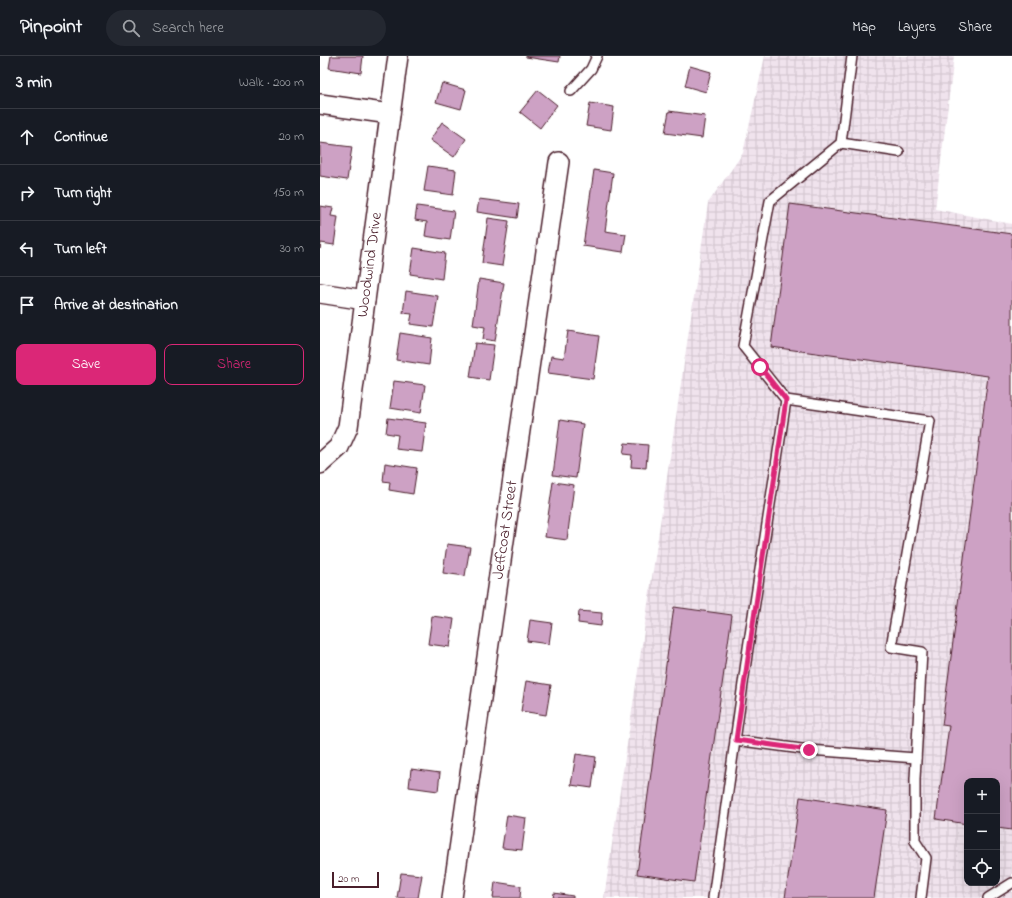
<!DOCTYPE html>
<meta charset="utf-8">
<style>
:root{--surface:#171b24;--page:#242831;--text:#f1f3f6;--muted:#9ea1a6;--line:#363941;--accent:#db2777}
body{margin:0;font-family:"Indie Flower",sans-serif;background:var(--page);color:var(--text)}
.controls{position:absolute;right:12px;bottom:12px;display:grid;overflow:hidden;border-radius:8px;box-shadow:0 4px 16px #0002}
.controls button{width:36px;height:36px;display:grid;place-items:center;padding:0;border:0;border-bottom:1px solid var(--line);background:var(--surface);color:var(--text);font:20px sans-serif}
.scale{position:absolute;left:12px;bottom:10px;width:47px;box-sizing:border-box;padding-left:4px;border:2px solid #4a1f2b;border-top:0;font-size:11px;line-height:14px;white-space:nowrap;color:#4a1f2b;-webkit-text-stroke:3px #fff;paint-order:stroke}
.stop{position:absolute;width:12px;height:12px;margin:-9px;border:3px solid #db2777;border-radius:50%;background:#fff}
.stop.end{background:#db2777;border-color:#fff;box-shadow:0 1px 4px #0008}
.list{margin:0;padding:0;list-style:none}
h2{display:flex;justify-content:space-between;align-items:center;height:52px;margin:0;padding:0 16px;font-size:17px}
h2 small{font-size:13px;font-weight:400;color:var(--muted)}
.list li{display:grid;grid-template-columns:26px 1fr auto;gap:12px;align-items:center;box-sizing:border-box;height:56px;padding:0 16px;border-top:1px solid var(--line)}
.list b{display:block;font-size:15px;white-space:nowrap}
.list em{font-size:13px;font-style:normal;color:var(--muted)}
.actions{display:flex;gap:8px;padding:12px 16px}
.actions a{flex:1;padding:9px 0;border:1px solid var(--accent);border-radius:8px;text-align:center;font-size:14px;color:var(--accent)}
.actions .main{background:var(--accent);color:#fff}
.icon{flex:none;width:22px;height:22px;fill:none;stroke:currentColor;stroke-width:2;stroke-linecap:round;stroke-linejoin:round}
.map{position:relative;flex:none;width:692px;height:842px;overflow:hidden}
header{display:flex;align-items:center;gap:24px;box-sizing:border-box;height:56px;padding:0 20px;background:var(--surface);border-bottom:1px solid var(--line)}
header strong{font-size:19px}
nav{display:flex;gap:22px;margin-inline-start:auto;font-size:14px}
.search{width:280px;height:36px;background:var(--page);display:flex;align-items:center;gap:10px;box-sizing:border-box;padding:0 14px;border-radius:22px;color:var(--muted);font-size:15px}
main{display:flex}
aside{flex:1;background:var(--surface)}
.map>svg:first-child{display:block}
.industrial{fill:url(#industrial-grid);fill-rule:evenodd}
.building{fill:#cda1c4;stroke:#4a1f2b}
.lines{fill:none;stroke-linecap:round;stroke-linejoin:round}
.service-casing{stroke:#4a1f2b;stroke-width:12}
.minor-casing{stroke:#4a1f2b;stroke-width:22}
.service{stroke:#fff;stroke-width:9}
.minor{stroke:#fff;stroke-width:19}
.route{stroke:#db2777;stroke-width:5}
.labels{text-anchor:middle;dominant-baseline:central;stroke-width:3;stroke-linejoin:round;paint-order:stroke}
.street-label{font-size:16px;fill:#4a1f2b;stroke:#fff}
</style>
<header>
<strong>Pinpoint</strong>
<div class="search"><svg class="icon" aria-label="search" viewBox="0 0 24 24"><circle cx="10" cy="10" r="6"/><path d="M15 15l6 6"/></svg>Search here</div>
<nav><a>Map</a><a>Layers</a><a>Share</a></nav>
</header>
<main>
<aside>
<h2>3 min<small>Walk · 200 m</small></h2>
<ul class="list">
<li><svg class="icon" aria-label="ahead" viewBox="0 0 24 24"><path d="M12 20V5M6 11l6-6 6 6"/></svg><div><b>Continue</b></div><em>20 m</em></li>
<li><svg class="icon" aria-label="right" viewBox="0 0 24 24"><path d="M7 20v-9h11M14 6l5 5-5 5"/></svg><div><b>Turn right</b></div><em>150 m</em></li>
<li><svg class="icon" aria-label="left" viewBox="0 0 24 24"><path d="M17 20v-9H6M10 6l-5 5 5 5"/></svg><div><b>Turn left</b></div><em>30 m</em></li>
<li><svg class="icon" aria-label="arrive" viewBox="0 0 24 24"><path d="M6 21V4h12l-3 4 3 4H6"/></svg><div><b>Arrive at destination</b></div></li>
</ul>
<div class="actions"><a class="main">Save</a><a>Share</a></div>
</aside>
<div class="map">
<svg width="692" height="842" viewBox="0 0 692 842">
<defs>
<pattern id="industrial-grid" width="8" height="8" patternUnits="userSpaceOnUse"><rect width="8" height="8" fill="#f0e3ed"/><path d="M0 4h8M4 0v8" fill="none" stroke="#cfc2cb"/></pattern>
</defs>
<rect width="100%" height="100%" fill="#fff"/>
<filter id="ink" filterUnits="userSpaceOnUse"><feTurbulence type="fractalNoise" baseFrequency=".025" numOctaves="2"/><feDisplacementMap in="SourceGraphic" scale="8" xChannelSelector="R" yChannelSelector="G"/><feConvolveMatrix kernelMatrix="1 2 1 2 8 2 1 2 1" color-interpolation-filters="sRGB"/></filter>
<g filter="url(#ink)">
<!-- industrial -->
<path class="industrial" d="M445 0H634L615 153 692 168V842H284L388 147 423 97ZM647 725H677V827H647Z"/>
<!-- building -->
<g class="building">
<path d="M11 0H43L41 17 9 12Z"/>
<path d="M206 0H240L239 6 206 1Z"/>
<path d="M370 10 391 16 386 36 365 30Z"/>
<path d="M122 27 146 34 141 53 116 46Z"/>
<path d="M218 34 237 49 220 72 200 56Z"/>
<path d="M270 47 294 51 291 74 266 70Z"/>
<path d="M349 55 385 60 382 82 345 77Z"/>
<path d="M122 66 146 83 134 101 110 84Z"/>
<path d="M0 87 32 91 27 124 0 120Z"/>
<path d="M108 110 136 114 133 139 104 135Z"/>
<path d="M274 114 293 117 285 175 306 178 303 196 263 190Z"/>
<path d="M159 143 199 148 197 162 157 156Z"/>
<path d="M470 148 692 178V774L677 772V725H647V768L616 763 629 670 622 669 668 320 451 291Z"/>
<path d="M0 150 13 152 11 160 18 161 14 189 1 187 0 193Z"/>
<path d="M97 150 134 155 130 184 105 180 107 166 95 164Z"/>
<path d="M168 162 189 165 182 210 162 207Z"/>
<path d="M94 192 125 197 122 223 90 218Z"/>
<path d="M159 223 184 227 175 285 163 283 165 271 153 269Z"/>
<path d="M86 235 118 240 113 271 90 268 92 258 83 257Z"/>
<path d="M248 275 279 280 273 323 228 317 231 300 244 302Z"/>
<path d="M80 277 112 282 109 309 76 304Z"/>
<path d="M155 287 174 289 169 324 150 321Z"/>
<path d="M74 325 105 329 101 357 70 352Z"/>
<path d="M68 362 106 367 102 396 76 393 78 379 66 377Z"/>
<path d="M240 364 263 368 256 422 233 419Z"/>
<path d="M305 387 328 389 326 412 311 411 312 399 303 398Z"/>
<path d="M65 407 97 412 93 438 69 434 70 426 63 425Z"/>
<path d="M233 426 254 429 247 484 225 481Z"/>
<path d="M127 488 150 491 145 520 123 517Z"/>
<path d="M354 551 412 559 374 826 317 818Z"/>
<path d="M259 555 282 557 281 570 258 567Z"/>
<path d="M112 560 134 563 130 591 108 588Z"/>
<path d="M210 564 232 567 229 588 207 585Z"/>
<path d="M206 625 231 629 226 659 201 655Z"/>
<path d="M256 698 276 701 272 732 251 729Z"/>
<path d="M91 713 120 717 118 735 89 731Z"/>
<path d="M480 741 567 754 554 842H465Z"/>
<path d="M187 759 206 762 202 794 182 792Z"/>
<path d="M81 817 102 819 98 842H77Z"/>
<path d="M175 826 201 830 200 842H173Z"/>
<path d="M234 837 253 840V842H233Z"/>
</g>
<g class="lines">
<!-- service casing -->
<g class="service-casing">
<g id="service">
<path d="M251 35 271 13 277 0"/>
<path d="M521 87 579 96"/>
<path d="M466 344 610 365 571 591 602 596 595 723V785L606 802 601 842"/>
<path d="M415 684 489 694 596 702"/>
<path d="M393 842 428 592 466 344 423 290 450 145 521 87 532 0"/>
<path d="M668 842 692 827"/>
</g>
</g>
<!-- minor casing -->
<g class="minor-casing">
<g id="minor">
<path d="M0 48 70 58"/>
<path d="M0 237 45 244"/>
<path id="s1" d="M0 408 19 391 28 371 78 0"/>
<path id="s2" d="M132 842 239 106"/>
</g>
</g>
<!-- service -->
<use href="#service" class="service"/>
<!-- minor -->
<use href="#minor" class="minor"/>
</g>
</g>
<g class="lines" filter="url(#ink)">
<!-- route -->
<path class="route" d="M440 311 466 344 416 684 489 694"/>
</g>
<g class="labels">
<!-- street labels -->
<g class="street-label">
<text stroke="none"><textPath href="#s1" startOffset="211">Woodwind Drive</textPath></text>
<text stroke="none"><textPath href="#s2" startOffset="372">Jeffcoat Street</textPath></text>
</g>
</g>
</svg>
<div class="controls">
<button>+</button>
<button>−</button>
<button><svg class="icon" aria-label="locate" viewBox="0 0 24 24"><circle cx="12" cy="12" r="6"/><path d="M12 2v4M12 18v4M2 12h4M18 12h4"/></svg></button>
</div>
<div class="scale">20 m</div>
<div class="stop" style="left:440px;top:311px"></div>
<div class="stop end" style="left:489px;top:694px"></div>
</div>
</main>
